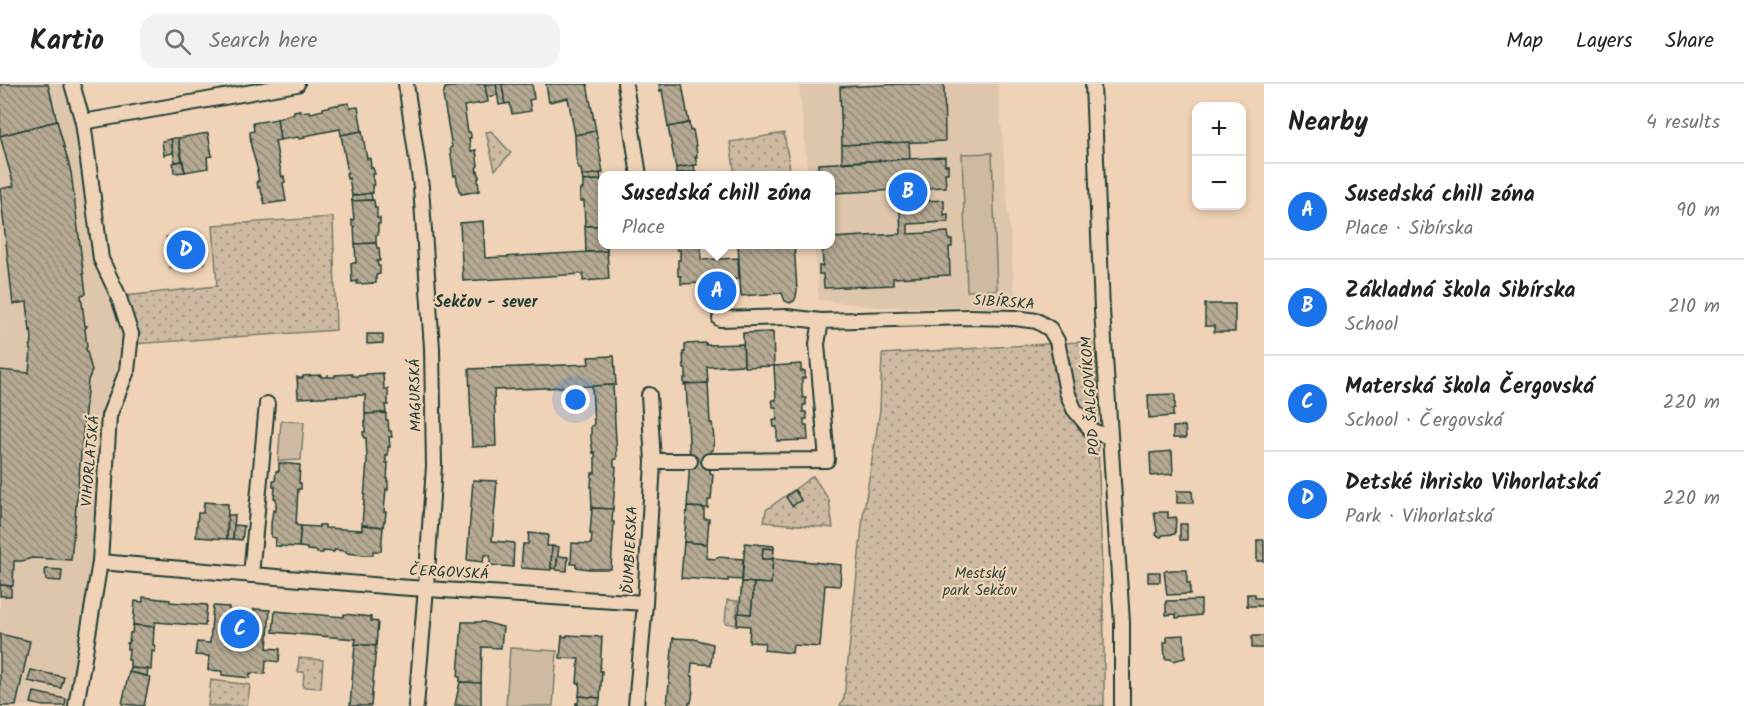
<!DOCTYPE html>
<meta charset="utf-8">
<style>
:root{--surface:#fff;--page:#f2f2f2;--text:#222;--muted:#767676;--line:#e0e0e0;--accent:#1a73e8}
body{margin:0;font-family:Kalam,sans-serif;background:var(--page);color:var(--text)}
.controls{position:absolute;right:18px;top:18px;display:grid;overflow:hidden;border-radius:12px;box-shadow:0 3px 9px #0003}
.controls button{width:54px;height:54px;display:grid;place-items:center;padding:0;border:0;border-bottom:2px solid var(--line);background:var(--surface);color:var(--text);font:30px sans-serif}
.you{position:absolute;left:576px;top:316px;width:21px;height:21px;margin:-15px;border:4px solid #fff;border-radius:50%;background:#1a73e8;box-shadow:0 0 0 9px #1a73e833}
.badge{display:grid;place-items:center;width:39px;height:39px;border-radius:50%;background:var(--accent);color:#fff;font-size:20px;font-weight:700}
.pin{position:absolute;translate:-50% -50%;border:3px solid #fff;box-shadow:0 2px 6px #0006}
.popup{position:absolute;left:598px;top:87px;width:237px;height:78px;box-sizing:border-box;display:grid;place-content:center;border-radius:12px;background:var(--surface);filter:drop-shadow(0 2px 4px #0005);font-size:20px;white-space:nowrap;color:var(--muted)}
.popup b{font-size:22px;color:var(--text)}
.popup::after{content:'';position:absolute;left:50%;top:100%;margin-left:-12px;border:12px solid transparent;border-top-color:var(--surface)}
.list{margin:0;padding:0;list-style:none}
h2{display:flex;justify-content:space-between;align-items:center;height:78px;margin:0;padding:0 24px;font-size:26px}
h2 small{font-size:20px;font-weight:400;color:var(--muted)}
.list li{display:grid;grid-template-columns:39px 1fr auto;gap:18px;align-items:center;box-sizing:border-box;height:96px;padding:0 24px;border-top:2px solid var(--line)}
.list b{display:block;font-size:22px;white-space:nowrap}
.list p{margin:0;font-size:20px;white-space:nowrap;color:var(--muted)}
.list em{font-size:20px;font-style:normal;color:var(--muted)}
.icon{flex:none;width:33px;height:33px;fill:none;stroke:currentColor;stroke-width:2;stroke-linecap:round;stroke-linejoin:round}
.map{position:relative;flex:none;width:1264px;height:622px;overflow:hidden}
header{display:flex;align-items:center;gap:36px;box-sizing:border-box;height:84px;padding:0 30px;background:var(--surface);border-bottom:2px solid var(--line)}
header strong{font-size:28px}
nav{display:flex;gap:33px;margin-inline-start:auto;font-size:21px}
.search{width:420px;height:54px;background:var(--page);display:flex;align-items:center;gap:15px;box-sizing:border-box;padding:0 21px;border-radius:18px;color:var(--muted);font-size:22px}
main{display:flex}
aside{flex:1;background:var(--surface)}
.map>svg:first-child{display:block}
.built{fill:#dec6ac}
.green{fill:url(#green-dots);stroke:#767c6b;stroke-width:1.5}
.pitch{fill:#cebaa2;stroke:#767c6b;stroke-width:1.5}
.building{fill:url(#building-back-hatch);stroke:#1f3d34;stroke-width:1.5}
.lines{fill:none;stroke-linecap:round;stroke-linejoin:round}
.street-casing{stroke:#1f3d34;stroke-width:18}
.street{stroke:#f0d3b7;stroke-width:14}
.labels{text-anchor:middle;dominant-baseline:central;stroke-width:4.5;stroke-linejoin:round;paint-order:stroke}
.street-label{font-size:15px;fill:#1f3d34;stroke:#f0d3b7}
.park-label{font-size:15px;fill:#304a3f;stroke:#f0d3b7}
.neighbourhood-label{font-size:16px;font-weight:bold;fill:#1f3d34;stroke:#f0d3b7}
</style>
<header>
<strong>Kartio</strong>
<div class="search"><svg class="icon" aria-label="search" viewBox="0 0 24 24"><circle cx="10" cy="10" r="6"/><path d="M15 15l6 6"/></svg>Search here</div>
<nav><a>Map</a><a>Layers</a><a>Share</a></nav>
</header>
<main>
<div class="map">
<svg width="1264" height="622" viewBox="0 0 1264 622">
<defs>
<pattern id="green-dots" width="8" height="8" patternUnits="userSpaceOnUse" patternTransform="scale(1.5)"><rect width="8" height="8" fill="#cebaa2"/><path d="M2 2h.1M6 6h.1" fill="none" stroke="#a79885" stroke-width="1.8" stroke-linecap="round"/></pattern>
<pattern id="building-back-hatch" width="6" height="6" patternUnits="userSpaceOnUse" patternTransform="scale(1.5)"><rect width="6" height="6" fill="#b5a993"/><path d="M-1 5l2 2M0 0l6 6M5-1l2 2" fill="none" stroke="#938b79"/></pattern>
</defs>
<rect width="100%" height="100%" fill="#f0d3b7"/>
<filter id="ink" filterUnits="userSpaceOnUse"><feTurbulence type="fractalNoise" baseFrequency=".0167" numOctaves="2"/><feDisplacementMap in="SourceGraphic" scale="12" xChannelSelector="R" yChannelSelector="G"/><feConvolveMatrix kernelMatrix="1 2 1 2 8 2 1 2 1" color-interpolation-filters="sRGB"/></filter>
<g filter="url(#ink)">
<!-- built -->
<g class="built">
<path d="M0 0H72L101 174 131 250 109 332 75 622H0Z"/>
<path d="M799 0H998L1016 223H876L819 216 814 161 831 160V92L808 91Z"/>
</g>
<!-- green -->
<g class="green">
<path d="M491 47 511 69 495 86 486 48Z"/>
<path d="M784 49 791 91H735L730 58Z"/>
<path d="M333 133 336 246 133 260 125 212 217 202 213 141Z"/>
<path d="M201 148 205 179 170 184 166 153Z"/>
<path d="M1095 257 1104 555V622H840L844 614 863 432 880 326 882 270Z"/>
<path d="M813 392 829 416 833 444 764 438 766 426Z"/>
<path d="M727 516 738 517 736 541 725 539Z"/>
<path d="M299 574 323 576 321 604 303 603 304 588H298Z"/>
<path d="M211 596 250 601 247 622H208Z"/>
</g>
<!-- pitch -->
<g class="pitch">
<path d="M992 69 997 206 967 207 962 70Z"/>
<path d="M281 337 304 338 301 376 278 377Z"/>
<path d="M510 564 557 567 553 622H506Z"/>
</g>
<!-- building -->
<g class="building">
<path d="M0 0H48L57 37 0 52Z"/>
<path d="M459 0H485L488 18 464 22 468 48H470L471 51V54H469L471 67 476 66 478 82 476 84 477 88 478 87 479 90V94H478L479 107 461 110V107H459L456 91 454 92 450 64 452 63 443 12 445 4 460 2Z"/>
<path d="M485 0H496L498 11 487 13Z"/>
<path d="M496 0H502L505 20 499 21Z"/>
<path d="M502 0H532L534 15 529 16 531 27 512 30 510 19 505 20Z"/>
<path d="M546 0H587L596 47 575 51 568 14 549 18Z"/>
<path d="M659 0H682L689 39 668 43 662 6 660 7Z"/>
<path d="M904 0H944L945 57 842 61 840 3Z"/>
<path d="M349 19 350 24 358 23 362 47 341 51 340 45 304 52 305 54 299 55 298 53 280 56 277 35 294 29V27L300 26V28L310 27 311 29 323 26V24L336 21Z"/>
<path d="M277 35 280 56 275 57 282 93 284 92 285 98 283 99 286 117 265 120 260 103 258 104 257 97H259L257 87H258L251 62 250 48 254 47 253 39Z"/>
<path d="M57 37 71 88 86 210 81 211 85 242H87L85 245 87 263 86 264 92 287 88 296 71 476 32 474 22 477H14L13 502 0 501V286L29 289 31 265 30 262H31L32 255 31 246 30 247 27 218 13 220 0 105 14 102 0 52Z"/>
<path d="M689 39 690 47 693 46 696 62 697 73H695L697 81 676 84 668 43Z"/>
<path d="M362 47 367 75 370 74 371 84H373L375 90H372L374 101H372L373 109 352 112 349 94 347 95 346 89H348L341 51Z"/>
<path d="M596 47 603 89 582 92 581 85H579L576 75 575 51Z"/>
<path d="M208 49 212 72 207 73 208 84 185 88 178 54Z"/>
<path d="M175 54H178L182 77 175 78 171 55Z"/>
<path d="M171 55 173 69 164 71 162 57Z"/>
<path d="M909 58 910 75 842 78V61Z"/>
<path d="M945 73V81H948V89H945L946 103 906 105 907 118 944 116V131L948 130V138L908 140V150L948 148 949 156H952V163H949L950 191 893 194V201L824 204 823 190H819V182H823L822 160H831V154L901 150 899 106 831 109V92H815V87H818V80Z"/>
<path d="M182 77 185 88 174 89 173 79Z"/>
<path d="M694 81 695 88 676 89V84Z"/>
<path d="M697 88V92H676V89Z"/>
<path d="M600 89 601 96 583 97 582 92Z"/>
<path d="M601 96H603V142H585L584 117H580V112L581 105H583V97Z"/>
<path d="M371 109 372 116 352 117V112Z"/>
<path d="M374 116 375 124H377V134H380V140H378V151H376V159L355 160 354 142H352V136H354L352 117Z"/>
<path d="M483 137 485 174 607 167 609 195 583 197V190L463 197 460 139Z"/>
<path d="M585 142H603V160H607V167L586 168Z"/>
<path d="M376 159 377 164H379L380 177H377L378 182H380V190L376 191V199L357 200V197L352 198 351 179H356L355 160Z"/>
<path d="M677 160H701V176L738 174 739 195 702 197V199L681 200V192H678V176H680V166H677Z"/>
<path d="M738 160H794L797 206 796 213 794 217 790 219 785 217 782 209 741 212Z"/>
<path d="M1205 220H1235V248H1214V242H1205Z"/>
<path d="M773 248 774 282 744 283 743 249Z"/>
<path d="M367 250H383V259L367 260Z"/>
<path d="M706 259V261L743 260 744 281 707 283 708 299 684 301V294H686V285H684L683 268H685V260Z"/>
<path d="M614 272 616 301 494 306 496 362 472 363 469 285 589 280 588 273Z"/>
<path d="M801 280V287H805V294H802V308L803 314H806V321H803V328H806L807 335H804V341H807L808 356 777 357V343H774L773 336H777L776 323H773V320L772 316H776L774 282Z"/>
<path d="M383 289 384 305H388V321H385L386 329 365 330V311L298 314 297 292V294H303V292L321 291V293H328V290V293H335V291L352 290V292H358L359 290V292L366 291V290Z"/>
<path d="M708 299 710 339H712L714 355 713 366H711L710 389 713 390 711 416H708V424L687 423 690 375 686 300Z"/>
<path d="M613 301 617 375H614V382L616 383 613 425 592 424 591 402 592 389H595V368L593 369 591 355V342L594 341 592 302Z"/>
<path d="M1175 310V325H1173V332L1149 334 1148 311Z"/>
<path d="M386 329V336H388L389 347H391L392 353H389L390 363H388V371H386V379H388L387 397H388V406L386 405 384 428H386L385 437H384L383 443 362 441 367 377 366 354H364L363 348H365V330Z"/>
<path d="M1185 342 1186 354H1173V343Z"/>
<path d="M1172 367 1173 390 1151 392 1150 369Z"/>
<path d="M279 379 300 381 299 399H301V405H298L296 441 301 442 299 463 275 462 276 454 271 453V440L273 426 276 427V414H274L275 403H273V397H275L276 387H279Z"/>
<path d="M473 396 497 397 492 457 514 459 513 483 490 481V471H484L483 478 467 476Z"/>
<path d="M795 406 801 416 792 422 786 413Z"/>
<path d="M1177 407H1192L1193 419H1177Z"/>
<path d="M204 418 228 420 227 455 196 453 198 429H203Z"/>
<path d="M687 423 704 424V435H709L707 460 684 458Z"/>
<path d="M592 424 613 425 612 438H614L611 485H589L576 483V480H571L572 459 591 460 592 450H590Z"/>
<path d="M1154 428H1168V434L1176 433 1175 450 1163 451 1161 453 1156 451 1157 446Z"/>
<path d="M228 431H235L233 455H227Z"/>
<rect x="1180" y="440" width="7" height="16"/>
<path d="M234 441 244 442 242 456 233 455Z"/>
<path d="M319 441H325V444L362 446V441L383 443 381 467H373V471H364L346 469V467L334 466V468L323 467V469H317V467L307 466V464L299 463 301 442 319 443Z"/>
<path d="M529 449 548 451 547 462H552L551 486 521 484 523 460H528Z"/>
<rect x="1257" y="456" width="7" height="21"/>
<path d="M684 458 707 460 706 474 716 475 717 473 743 475 742 496 728 495V497L681 494Z"/>
<path d="M745 459 774 462V465L763 464 762 475H773L771 500 742 498Z"/>
<path d="M552 462 559 463 556 485 551 484Z"/>
<path d="M763 464 774 465 773 475H762Z"/>
<path d="M558 472 568 473 567 487 556 486Z"/>
<path d="M773 474 841 481 840 502 825 501 820 563 793 561 792 569 764 566 765 559 749 558 750 542 737 541 738 529 751 530 754 499 771 500Z"/>
<path d="M45 485 62 486 61 497 46 496Z"/>
<path d="M1172 486H1187V499H1190V510L1167 511 1164 487Z"/>
<rect x="1148" y="488" width="12" height="10"/>
<path d="M742 498 754 499 751 530 739 529Z"/>
<path d="M0 501 11 502V512H0Z"/>
<path d="M1247 510H1255V514H1264V522H1247Z"/>
<path d="M143 513 170 516V518L207 521 205 542 155 538 154 543 133 541 135 517 143 518Z"/>
<path d="M1201 516V531L1176 534V530L1166 531V517Z"/>
<path d="M213 522 229 523V530L253 532 254 525 270 526 267 564 280 565 279 578 266 576 265 590 250 589V594L222 591V587L208 586 209 572 195 571 197 558 210 559Z"/>
<path d="M275 527 344 533V530L371 533V537L378 538 376 562 355 560 356 555 273 548Z"/>
<path d="M462 538H484L503 543 501 564 482 563 481 599 460 598V593H458Z"/>
<path d="M133 541 154 543 153 561H155V568L152 567 151 586 130 584V576H128L129 565H127V559H129L130 549H132Z"/>
<path d="M0 550 30 557 16 622H0Z"/>
<path d="M567 551 602 553 600 587H602L600 614 579 612 580 599H577L579 575 560 574 562 552 567 553Z"/>
<path d="M1184 551 1185 574 1173 577 1171 575H1165L1164 558H1167V552Z"/>
<rect x="1252" y="552" width="12" height="12"/>
<path d="M673 554 694 555 713 560 711 581 692 579 691 592H693V606L691 619H689V622H667Z"/>
<path d="M355 560 376 562 371 622H350Z"/>
<path d="M130 584 148 585 147 592 129 588Z"/>
<path d="M31 586 64 593 61 604 28 597Z"/>
<path d="M129 588 150 593 144 622 122 620Z"/>
<path d="M460 598 481 599V622L455 621Z"/>
<path d="M34 608 66 615 65 622H43L31 619Z"/>
<path d="M579 612 600 614 599 622H576V619L578 620Z"/>
</g>
<g class="lines">
<!-- street casing -->
<g class="street-casing">
<g id="street">
<path d="M72 0 83 38 101 175 118 211 131 250 127 287 109 332 100 478 76 622"/>
<path d="M406 0 421 103 432 264 434 382 426 504 416 622"/>
<path d="M625 0 639 92"/>
<path d="M1093 0 1102 226 1122 539V622"/>
<path d="M83 38 297 0"/>
<path d="M720 235 787 233 821 237"/>
<path d="M653 377H690"/>
<path d="M709 377 827 376 817 260 821 237 968 233 1015 234 1037 237 1050 245 1057 257 1067 308 1074 325 1092 347 1110 353"/>
<path d="M100 478 396 503 645 519"/>
<path d="M251 491 267 320"/>
<path d="M636 622 645 519 653 378 649 311"/>
</g>
</g>
<!-- street -->
<use href="#street" class="street"/>
</g>
</g>
<g class="labels">
<!-- street labels -->
<g class="street-label">
<text transform="translate(1004 219) rotate(4)">SIBÍRSKA</text>
<text transform="translate(416 311) rotate(-91)">MAGURSKÁ</text>
<text transform="translate(1091 312) rotate(-94)">POD ŠALGOVÍKOM</text>
<text transform="translate(91 377) rotate(-85)">VIHORLATSKÁ</text>
<text transform="translate(631 466) rotate(-87)">ĎUMBIERSKA</text>
<text transform="translate(449 489) rotate(3)">ČERGOVSKÁ</text>
</g>
<!-- park labels -->
<g class="park-label">
<text x="980" y="490">Mestský<tspan x="980" dy="17">park Sekčov</tspan></text>
</g>
<!-- neighbourhood labels -->
<g class="neighbourhood-label">
<text x="486" y="218">Sekčov - sever</text>
</g>
</g>
</svg>
<div class="controls">
<button>+</button>
<button>−</button>
</div>
<div class="you"></div>
<div class="pin badge" style="left:717px;top:207px">A</div>
<div class="popup"><b>Susedská chill zóna</b>Place</div>
<div class="pin badge" style="left:908px;top:108px">B</div>
<div class="pin badge" style="left:240px;top:545px">C</div>
<div class="pin badge" style="left:186px;top:166px">D</div>
</div>
<aside>
<h2>Nearby<small>4 results</small></h2>
<ul class="list">
<li><span class="badge">A</span><div><b>Susedská chill zóna</b><p>Place · Sibírska</p></div><em>90 m</em></li>
<li><span class="badge">B</span><div><b>Základná škola Sibírska</b><p>School</p></div><em>210 m</em></li>
<li><span class="badge">C</span><div><b>Materská škola Čergovská</b><p>School · Čergovská</p></div><em>220 m</em></li>
<li><span class="badge">D</span><div><b>Detské ihrisko Vihorlatská</b><p>Park · Vihorlatská</p></div><em>220 m</em></li>
</ul>
</aside>
</main>
